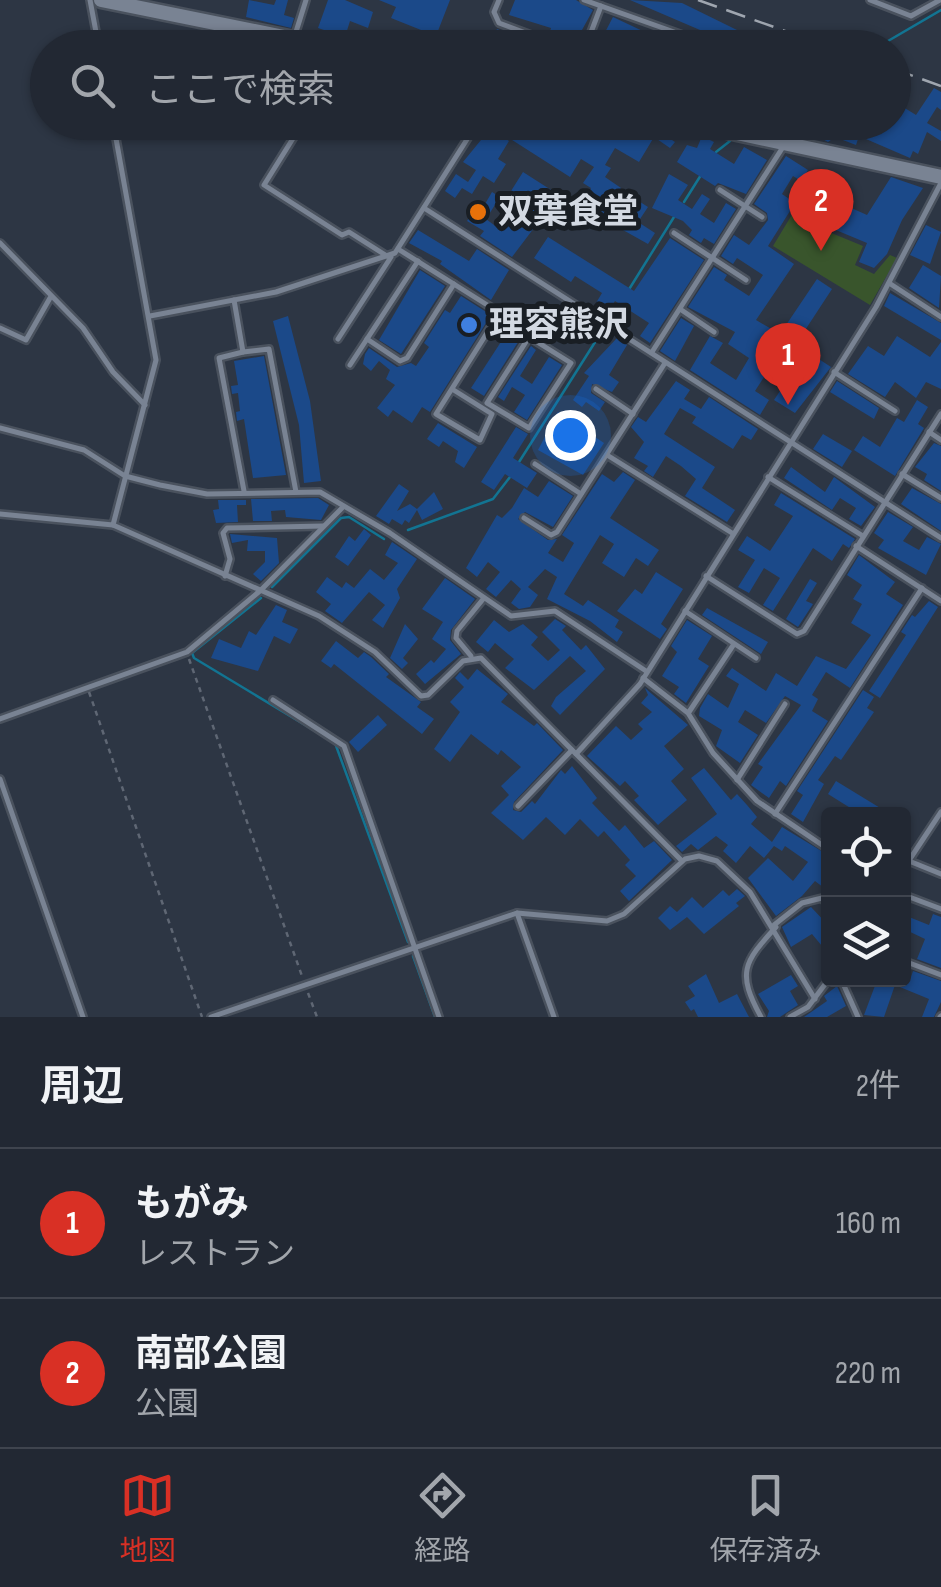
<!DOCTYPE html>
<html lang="ja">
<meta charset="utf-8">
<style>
:root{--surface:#222833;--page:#2a303b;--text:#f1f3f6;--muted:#a2a6ac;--line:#3f444e;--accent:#d93025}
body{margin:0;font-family:"Sofia Sans Condensed","Noto Sans JP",sans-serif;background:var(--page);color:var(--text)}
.controls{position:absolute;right:30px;bottom:30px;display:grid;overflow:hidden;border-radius:10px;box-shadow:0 2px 8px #0004}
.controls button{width:90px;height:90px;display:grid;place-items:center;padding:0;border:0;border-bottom:2px solid var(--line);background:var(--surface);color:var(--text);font:50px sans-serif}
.you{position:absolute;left:570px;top:435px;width:35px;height:35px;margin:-25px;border:8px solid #fff;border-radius:50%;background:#1a73e8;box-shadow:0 0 0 15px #1a73e833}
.badge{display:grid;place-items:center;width:65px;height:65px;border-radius:50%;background:var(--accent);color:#fff;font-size:32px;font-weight:700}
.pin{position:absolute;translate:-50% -82px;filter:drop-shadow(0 2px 5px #0008)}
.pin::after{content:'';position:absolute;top:52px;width:35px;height:30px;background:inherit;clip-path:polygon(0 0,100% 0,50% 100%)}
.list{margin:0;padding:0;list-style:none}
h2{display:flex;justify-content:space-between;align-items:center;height:130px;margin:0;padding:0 40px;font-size:42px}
h2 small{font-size:32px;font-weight:400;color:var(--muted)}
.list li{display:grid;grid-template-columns:65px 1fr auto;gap:30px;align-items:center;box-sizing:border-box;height:150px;padding:0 40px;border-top:2px solid var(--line)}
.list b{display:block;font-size:38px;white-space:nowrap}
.list p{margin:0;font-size:32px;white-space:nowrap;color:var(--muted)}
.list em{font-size:32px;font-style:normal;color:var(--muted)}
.icon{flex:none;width:55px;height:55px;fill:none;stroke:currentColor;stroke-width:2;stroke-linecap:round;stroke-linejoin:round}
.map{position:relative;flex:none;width:941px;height:1017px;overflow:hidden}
.search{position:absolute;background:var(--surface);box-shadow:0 2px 8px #0004;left:30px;right:30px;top:30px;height:110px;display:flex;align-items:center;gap:25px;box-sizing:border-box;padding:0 35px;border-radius:55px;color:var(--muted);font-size:38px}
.sheet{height:430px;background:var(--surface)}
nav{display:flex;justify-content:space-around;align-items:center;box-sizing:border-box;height:140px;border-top:2px solid var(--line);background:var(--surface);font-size:28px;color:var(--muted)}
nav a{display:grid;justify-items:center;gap:5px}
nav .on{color:var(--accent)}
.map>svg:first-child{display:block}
.green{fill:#39552c}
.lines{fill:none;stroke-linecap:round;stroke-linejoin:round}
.stream{stroke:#127492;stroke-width:2.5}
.building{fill:#1b4989}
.service-casing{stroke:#4a525e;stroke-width:10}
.secondary-casing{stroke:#4a525e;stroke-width:19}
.path{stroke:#5f6774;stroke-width:2.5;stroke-dasharray:5 5;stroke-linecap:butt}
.service{stroke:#798393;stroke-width:5}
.secondary{stroke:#798393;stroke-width:14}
.rail{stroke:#9fa6b0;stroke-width:2.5;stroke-dasharray:20 10;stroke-linecap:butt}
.food-dot{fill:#e8710a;stroke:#191e24;stroke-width:4}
.shop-dot{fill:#3f7fe0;stroke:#191e24;stroke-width:4}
.labels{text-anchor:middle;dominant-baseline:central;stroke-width:10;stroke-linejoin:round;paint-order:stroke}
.poi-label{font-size:35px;font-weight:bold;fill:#d3d9e2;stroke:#191e24;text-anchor:start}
</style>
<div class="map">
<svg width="941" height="1017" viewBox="0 0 941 1017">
<rect width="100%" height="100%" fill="#2d3644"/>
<!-- green -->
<path class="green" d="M802 198 821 205 812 225 863 246 855 265 874 274 890 255 897 258 870 305 773 246Z"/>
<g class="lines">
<!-- stream -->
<g class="stream">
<path d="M876 48 941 10"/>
<path d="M736 124 740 122"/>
<path d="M716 152 730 141"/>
<path d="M684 202 701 175"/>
<path d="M628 291 674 217"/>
<path d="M610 320 621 302"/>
<path d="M519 462 604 328"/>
<path d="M408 530 493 499 510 477"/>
<path d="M272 587 341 518 349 517 384 539"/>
<path d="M261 598 192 653 194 658 335 743 408 942"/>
<path d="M413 956 435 1017"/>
</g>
</g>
<!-- building -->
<g class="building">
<path d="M249 0 274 5 276 0H288L284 15 294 18 291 28 246 17Z"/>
<path d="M328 0H345L373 12 368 28 350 21 345 37 318 28Z"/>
<path d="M379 0H450L436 36 391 18 396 7Z"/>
<path d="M515 0H576L593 10 572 48 549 35 551 28 509 15Z"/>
<path d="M630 0 682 3 737 30 730 48H710L714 36Z"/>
<path d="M613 17 649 34 683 42 681 48H605L607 42 601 40Z"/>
<path d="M497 29 547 48H490Z"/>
<path d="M934 88 941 92V110L937 107 927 123 941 131V141L927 132 918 154 913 151 910 158 859 136 856 145 835 137 828 142 812 133 818 122H862L882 131 894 122 900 105 916 115Z"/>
<path d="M531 122H595L606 130 610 122H630L644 130 649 122 660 125 657 130 675 142 670 148 654 137 639 162 615 148 605 165 611 168 605 177 621 188 616 195 609 190 601 202 624 213 634 198 648 207 638 222 655 233 648 244 580 206 591 188 583 183 594 167 581 159 570 177 509 138 516 126 526 132Z"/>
<path d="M490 129 509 141 498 159 506 164 494 183 483 176 472 194 462 188 455 198 445 191 456 174 468 182 476 170 463 162Z"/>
<path d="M702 136 714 142 710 149 734 164 744 147 767 160 746 194 718 183 715 186 677 162 687 145 697 148Z"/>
<path d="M786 156 808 170 801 181 793 176 782 194 795 203 768 246 794 264 756 320 780 334 817 279 832 289 796 344 831 367 795 413 774 400 784 385 766 374 755 391 769 400 760 415 690 370 710 336 723 343 710 363 736 380 749 358 728 344 735 332 688 307 714 267 727 275 724 280 749 296 763 275 737 258 733 264 721 256 734 235 749 245 768 220 767 213 754 204Z"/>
<path d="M523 172 559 195 512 257 480 236 484 231 467 221 480 201 485 204 492 192 500 197 486 219 498 228 509 211 526 222 534 206 511 191Z"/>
<path d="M669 174 688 185 678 200 692 209 702 194 710 199 700 214 714 223 726 203 736 209 714 244 704 238 701 243 689 235 692 230 683 221 652 208Z"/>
<path d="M891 177 923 188 902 220 887 254 874 268 859 262 867 243 819 223 829 198 867 215Z"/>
<path d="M926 225 941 232 930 264 910 255Z"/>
<path d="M418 230 469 261 477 249 509 270 491 300 440 264 442 261 409 243Z"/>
<path d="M548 237 634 291 670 238 704 260 650 343 640 336 649 323 615 301 605 316 593 308 602 293 575 276 571 282 534 258Z"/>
<path d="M923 265 941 276 939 308 909 288Z"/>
<path d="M420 270 445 286 401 354 379 340Z"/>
<path d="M890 293 941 323V340L884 306Z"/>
<path d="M461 296 491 315 430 412 422 407 412 423 393 410 388 417 377 408 395 385 386 379 390 370 379 361 371 371 363 364 365 354 369 348 397 367 411 363 416 366 429 347 424 343 445 310 450 313Z"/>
<path d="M288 316 310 401 321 481 304 483 299 425 273 321Z"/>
<path d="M681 318 694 326 675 361 660 351Z"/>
<path d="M508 331 520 339 484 396 471 388Z"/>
<path d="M897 336 930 357 941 342V389L926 382 916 398 895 382 885 397 848 374 868 346 884 356Z"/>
<path d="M617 338 627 345 609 375 619 382 612 392 592 384 591 393 605 402 599 411 586 402 582 407 573 400 589 376 584 373Z"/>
<path d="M531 346 536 350 520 376 532 384 549 357 562 365 527 420 514 412 525 395 512 387 504 401 498 397Z"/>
<path d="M264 356 286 475 253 478 244 419 237 421 236 412 240 411 238 393 232 394 231 386 238 385 234 361Z"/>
<path d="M676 381 690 390 684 399 701 409 709 397 758 429 751 440 742 435 733 449 692 423 696 417 680 408 664 434 715 467 702 488 735 510 727 522 685 496 696 479 681 466 666 456 653 477 644 471 648 466 634 458 644 442 631 427 638 417 646 422Z"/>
<path d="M837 381 879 408 874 419 830 392Z"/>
<path d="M917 400 928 407 918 424 924 428 895 476 854 450 863 436 880 447 897 418 904 422Z"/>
<path d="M558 412 604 443 583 475 538 450Z"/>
<path d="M438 423 477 447 464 468 455 462 458 451 443 441 439 447 427 439Z"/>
<path d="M516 427 528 434 513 458 537 473 527 488 505 474 494 490 481 482Z"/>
<path d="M823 434 852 451 842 467 813 449Z"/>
<path d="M934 443 941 446V491L924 480 927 474 915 467Z"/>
<path d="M791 467 825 492 834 477 875 507 861 526 849 519 856 508 840 498 832 510 784 478Z"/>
<path d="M623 472 635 480 610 518 659 550 648 566 636 558 624 577 602 563 614 544 600 535 564 594 583 606 588 600 619 620 615 627 623 632 617 642 590 621 547 599 557 577 545 569 528 587 538 595 530 607 519 609 511 603 521 589 511 580 496 597 486 589 500 572 488 562 477 577 466 568 497 515 502 518 512 508 524 488 538 497 549 481 573 496 553 527 525 512 518 519 548 540 557 539 548 553 563 562 574 543 562 535 602 474 614 482Z"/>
<path d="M399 484 409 491 397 511 410 504 417 509 434 492 443 509 422 520 417 510 409 523 405 520 402 525 392 519 389 524 376 516Z"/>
<path d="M912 488 941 504V531L901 504Z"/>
<path d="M781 493 855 539 849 548 843 544 832 561 813 548 773 611 763 605 780 578 764 568 749 593 738 587 755 560 738 550 747 536 770 551 793 516 774 505Z"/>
<path d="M318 498 329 505 321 520 286 517 285 510 271 511 272 521H253L251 499Z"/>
<path d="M218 500H246V505H237L238 522 216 523 213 510 219 509Z"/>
<path d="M888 512 913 527 903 541 919 550 927 537 941 544 926 575 878 548 884 540 874 533Z"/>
<path d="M364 529 371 535 348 566 335 557 349 536 355 541Z"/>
<path d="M230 534 277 538 279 563 261 581 253 574 265 562V551H247L248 540 232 543Z"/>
<path d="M392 542 417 559 397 589 400 598 383 628 372 620 385 605 369 592 342 623 325 611 331 604 316 592 327 577 342 588 346 582 354 588 370 569 384 580 398 563 385 555Z"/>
<path d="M859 555 895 582 886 594 903 605 850 688 826 672 812 695 818 699 812 711 828 721 786 786 780 781 769 798 751 785 763 767 758 764 801 705 785 696 766 723 745 710 738 722 758 735 740 763 716 746 722 730 699 716 700 708 708 694 728 708 739 684 726 676 732 668 766 691 776 673 797 686 816 656 846 669 871 635 851 623 862 604 853 599 862 585 847 575Z"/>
<path d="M656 572 683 589 661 624 667 629 660 639 617 611 635 589 642 594Z"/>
<path d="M445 578 475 599 451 630 450 640 461 654 425 684 416 674 431 660 434 663 446 649 432 639 443 622 422 609Z"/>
<path d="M810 579 817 583 806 601 813 604 798 627 786 619Z"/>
<path d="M929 601 938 607 880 698 869 691 906 635 901 632 912 615 915 617Z"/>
<path d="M276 605 287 610 282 622 298 629 290 644 274 636 258 671 211 658 219 639 241 648 249 631 256 635Z"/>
<path d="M707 608 768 642 761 654 702 615Z"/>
<path d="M555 619 566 626 562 630 581 650 586 645 605 669 560 715 551 706 556 697 586 671 570 656 534 690 505 668 514 659 495 643 488 652 476 642 494 620 509 632 523 624 538 637 531 645 548 661 560 650 542 632Z"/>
<path d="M687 620 712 636 698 659 709 666 686 703 674 694 679 687 662 676 677 652 671 646Z"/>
<path d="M405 624 418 639 403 658 408 663 402 669 390 658Z"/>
<path d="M336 641 358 658 364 652 371 657 389 674 386 677 421 702 417 707 434 719 422 734 334 664 331 668 321 661Z"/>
<path d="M477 669 508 694 501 702 534 726 537 723 563 750 514 802 513 810 521 812 532 801 535 804 561 770 565 774 572 766 597 798 592 803 619 831 625 825 644 848 654 841 672 860 629 901 620 891 636 876 625 865 630 860 604 831 598 837 580 819 565 835 546 817 523 840 491 813 509 795 501 786 521 767 501 750 498 755 471 734 450 762 434 749 460 712 450 702 464 687 455 678 460 672 468 680Z"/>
<path d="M645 688 688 725 664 746 684 769 671 781 687 800 658 825 634 800 639 796 625 781 620 786 587 756 616 726 631 740 643 729 638 724 652 712 641 703 648 695Z"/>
<path d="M863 690 874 697 867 708 874 712 841 760 835 756 818 780 824 784 803 822 791 814 803 795 797 791Z"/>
<path d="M378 715 387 725 358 752 349 742Z"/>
<path d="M704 768 731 800 737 794 747 805 757 817 751 824 772 842 782 827 828 855 823 867 828 872V891L815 881 802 896 776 916 748 878 768 858 793 881 808 862 785 846 782 851 774 846 764 858 750 846 736 863 723 851 728 845 716 836 698 850 691 844 682 852 676 846 717 814 691 778Z"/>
<path d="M836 781 890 814H860L828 794Z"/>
<path d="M737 889 745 896 736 903 739 906 704 934 687 917 670 930 658 918 670 906 677 912 692 897 703 908 723 890 729 896Z"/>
<path d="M811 907 828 925V941L822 946 812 934 791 947 782 927Z"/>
<path d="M933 914 941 917V968L917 959 925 939 904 929V915L929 925Z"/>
<path d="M913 971 941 981V1002L934 1017H922L929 999 895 985 884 1017 864 1015 876 983 884 986 886 982 881 980H910Z"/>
<path d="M706 974 719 1003 737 994 749 1017H698L694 1009 691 1011 685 1002 695 996 688 986Z"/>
<path d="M791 975 798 986 790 991 798 1005 780 1017H767L769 1011 758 994Z"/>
<path d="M837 986 846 1006 827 1017H804L827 1001 824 996Z"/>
</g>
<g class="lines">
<!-- service casing -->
<g class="service-casing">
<g id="service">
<path d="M90 0 99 48"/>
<path d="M499 0 494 12 499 23 566 48"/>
<path d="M584 0 691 38 696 48"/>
<path d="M870 0 911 16 940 0"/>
<path d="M295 35 306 0"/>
<path d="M251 48 257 33"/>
<path d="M585 48 601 6"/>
<path d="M286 122 297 132 264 185 342 235 349 232 387 256"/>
<path d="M720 190 762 217"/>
<path d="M424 208 941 538"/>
<path d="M674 233 746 280"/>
<path d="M0 243 83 328 113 372 145 405"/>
<path d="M398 249 500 313 497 317 436 414 480 440 492 414 452 389"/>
<path d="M889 283 941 317"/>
<path d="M234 300 243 352 269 349 296 492"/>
<path d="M680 309 714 332"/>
<path d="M150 316 276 292 395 253 478 122"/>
<path d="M497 317 571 363 529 428 487 403 529 337"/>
<path d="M0 328 26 340 50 298"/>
<path d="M338 339 391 257"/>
<path d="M367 339 400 361 407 358 454 284"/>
<path d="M243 352 219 358 244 491"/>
<path d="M652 352 783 147"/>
<path d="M350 365 418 261"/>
<path d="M834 372 895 411"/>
<path d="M596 389 633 414"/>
<path d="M0 428 84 450 125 476 160 485 207 494 320 492 390 533 511 616 555 611 646 671"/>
<path d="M929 432 941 440"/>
<path d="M607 455 732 533"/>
<path d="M535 464 581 494"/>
<path d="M902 474 941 498"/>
<path d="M768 477 863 536"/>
<path d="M0 514 113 525 156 360 113 122"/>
<path d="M524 518 551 535 557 532 665 363"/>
<path d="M113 525 319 616 375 652 421 696 428 695 463 661 481 658 682 861"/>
<path d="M856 546 941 601"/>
<path d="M225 576 230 559 223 533 227 528 323 526"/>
<path d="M706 576 797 634 804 631 941 414"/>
<path d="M685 611 756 658"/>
<path d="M471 656 456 638 457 631 484 598"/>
<path d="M643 678 688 713 713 753 757 801 828 849"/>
<path d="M273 700 344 746 439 1017"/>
<path d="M689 712 734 644"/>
<path d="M0 719 187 652 261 590 343 507"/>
<path d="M576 754 640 684 876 307 941 183"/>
<path d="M0 779 83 1017"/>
<path d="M737 780 785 704"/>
<path d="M518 806 572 750"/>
<path d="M775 814 922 588"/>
<path d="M909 861 941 874"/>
<path d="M904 868 941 812"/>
<path d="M904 895 941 909"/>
<path d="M517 913 554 1017"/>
<path d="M774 925 802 903 822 898 828 905"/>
<path d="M904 961 941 975"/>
<path d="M841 979 858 1017"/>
<path d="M211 1017 517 913 607 921 624 914 685 859 699 856 717 861 750 892 815 999"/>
<path d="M761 1017C737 973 743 963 776 927"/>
<path d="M790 1017 808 1007 829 979"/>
<path d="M940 1017 941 1016"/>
</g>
</g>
<!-- secondary casing -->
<g class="secondary-casing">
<g id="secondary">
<path d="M101 0 338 48"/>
<path d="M686 122 941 177"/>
</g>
</g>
<!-- path -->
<g class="path">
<path d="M189 659 302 976"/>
<path d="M89 692 202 1017"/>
<path d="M308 993 317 1017"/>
</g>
<!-- service -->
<use href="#service" class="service"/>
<!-- secondary -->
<use href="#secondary" class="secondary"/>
<!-- rail -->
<g class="rail">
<path d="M698 0 833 48"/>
<path d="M894 69 941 86"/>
</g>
</g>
<!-- markers -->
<circle class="food-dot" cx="478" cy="212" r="10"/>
<circle class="shop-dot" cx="469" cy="325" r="10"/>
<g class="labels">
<!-- poi labels -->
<g class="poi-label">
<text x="498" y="212">双葉食堂</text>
<text x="489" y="325">理容熊沢</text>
</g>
</g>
</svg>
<div class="controls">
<button><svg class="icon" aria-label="locate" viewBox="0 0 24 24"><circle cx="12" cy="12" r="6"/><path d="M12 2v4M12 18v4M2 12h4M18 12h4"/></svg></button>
<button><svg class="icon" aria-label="layers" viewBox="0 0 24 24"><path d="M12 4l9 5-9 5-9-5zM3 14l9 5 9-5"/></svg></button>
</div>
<div class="you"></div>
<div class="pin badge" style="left:788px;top:405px">1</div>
<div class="pin badge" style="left:821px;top:251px">2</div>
<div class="search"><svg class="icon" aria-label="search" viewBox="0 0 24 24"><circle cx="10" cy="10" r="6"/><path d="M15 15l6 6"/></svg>ここで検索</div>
</div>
<section class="sheet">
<h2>周辺<small>2件</small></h2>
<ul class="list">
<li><span class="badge">1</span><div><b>もがみ</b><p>レストラン</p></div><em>160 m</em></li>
<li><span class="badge">2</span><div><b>南部公園</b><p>公園</p></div><em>220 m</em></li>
</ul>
</section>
<nav>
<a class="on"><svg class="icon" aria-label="map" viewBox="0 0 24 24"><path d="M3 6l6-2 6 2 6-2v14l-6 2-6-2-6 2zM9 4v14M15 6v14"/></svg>地図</a>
<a><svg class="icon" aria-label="directions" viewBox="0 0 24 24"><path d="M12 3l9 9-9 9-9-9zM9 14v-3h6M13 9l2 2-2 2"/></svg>経路</a>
<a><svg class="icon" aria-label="saved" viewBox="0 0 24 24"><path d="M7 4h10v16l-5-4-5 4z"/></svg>保存済み</a>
</nav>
